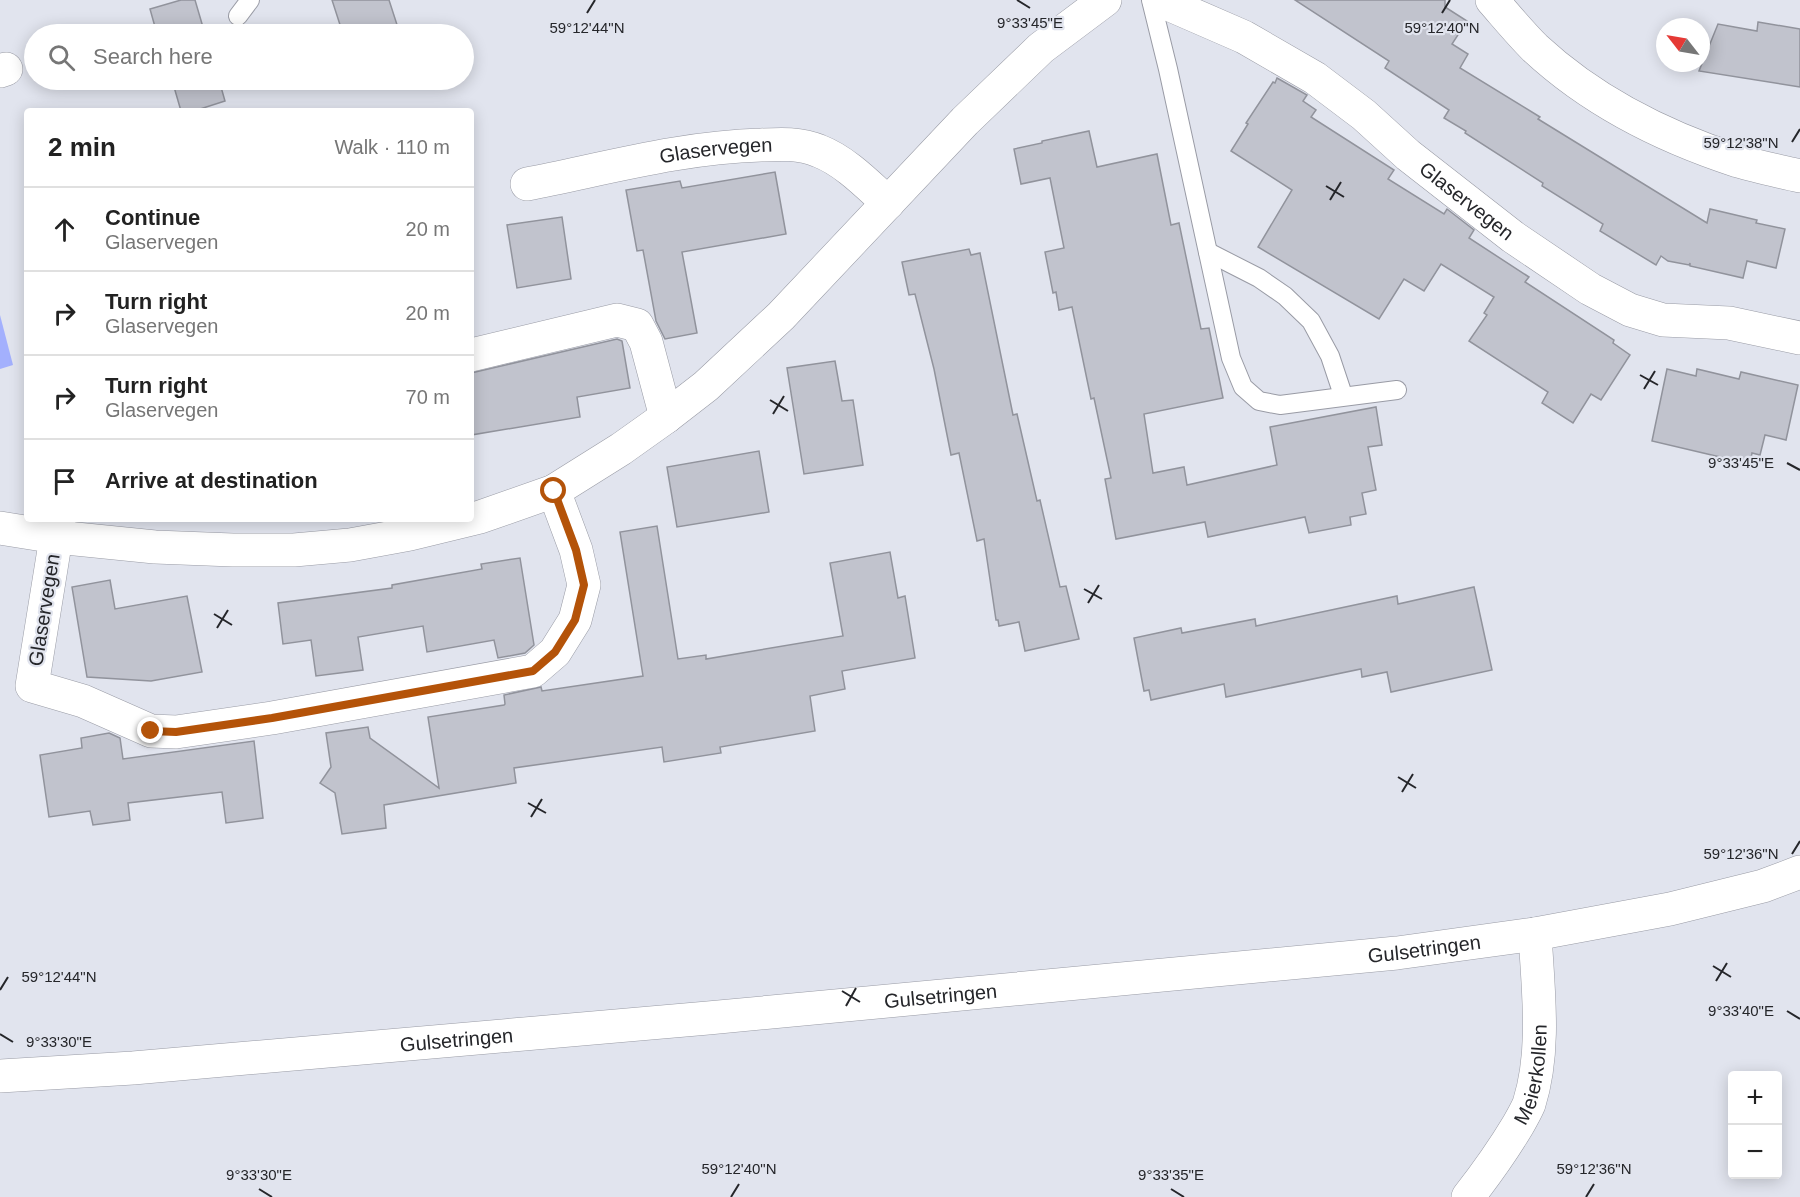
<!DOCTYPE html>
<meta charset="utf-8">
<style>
:root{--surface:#fff;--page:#f6f6f6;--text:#222;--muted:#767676;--line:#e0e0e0}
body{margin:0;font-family:Arial,sans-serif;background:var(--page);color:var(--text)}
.controls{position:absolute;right:18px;bottom:18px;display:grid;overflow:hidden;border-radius:6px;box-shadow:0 3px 15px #0003}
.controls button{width:54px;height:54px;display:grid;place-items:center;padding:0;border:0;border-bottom:2px solid var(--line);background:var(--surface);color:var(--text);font:30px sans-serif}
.compass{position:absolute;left:1656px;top:18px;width:54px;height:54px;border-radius:50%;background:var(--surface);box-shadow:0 3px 15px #0003;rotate:301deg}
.stop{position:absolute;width:18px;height:18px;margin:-14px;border:4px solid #b45309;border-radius:50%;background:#fff}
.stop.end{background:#b45309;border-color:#fff;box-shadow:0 2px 6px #0008}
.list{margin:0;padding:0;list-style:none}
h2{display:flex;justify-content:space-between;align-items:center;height:78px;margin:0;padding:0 24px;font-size:26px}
h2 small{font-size:20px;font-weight:400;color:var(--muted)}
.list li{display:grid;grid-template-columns:39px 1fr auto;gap:18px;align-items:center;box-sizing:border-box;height:84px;padding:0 24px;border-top:2px solid var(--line)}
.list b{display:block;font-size:22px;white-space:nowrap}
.list p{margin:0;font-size:20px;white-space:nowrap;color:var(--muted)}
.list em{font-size:20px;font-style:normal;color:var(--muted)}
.icon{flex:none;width:33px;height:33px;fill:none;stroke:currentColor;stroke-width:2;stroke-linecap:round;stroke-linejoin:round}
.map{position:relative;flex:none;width:1800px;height:1197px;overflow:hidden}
.search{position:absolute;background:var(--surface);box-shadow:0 3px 15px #0003;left:24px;top:24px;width:450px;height:66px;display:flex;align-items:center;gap:15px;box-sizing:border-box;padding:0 21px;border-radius:33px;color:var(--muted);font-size:22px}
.panel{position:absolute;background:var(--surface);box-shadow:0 3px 15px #0003;left:24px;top:108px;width:450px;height:414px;border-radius:6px}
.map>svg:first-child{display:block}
.green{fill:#a3b0fd}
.building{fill:#c1c3cd;stroke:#91939c;stroke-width:1.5}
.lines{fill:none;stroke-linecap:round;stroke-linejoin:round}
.service-casing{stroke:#999ba5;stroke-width:20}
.minor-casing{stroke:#999ba5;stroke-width:34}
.tertiary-casing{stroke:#999ba5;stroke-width:34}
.service{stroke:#fff;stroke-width:18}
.minor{stroke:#fff;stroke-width:33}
.tertiary{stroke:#fff;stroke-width:33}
.route{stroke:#b45309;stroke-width:8}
.ticks{fill:none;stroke:#25262a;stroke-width:2}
.labels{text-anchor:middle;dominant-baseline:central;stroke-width:4.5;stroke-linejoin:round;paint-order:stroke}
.street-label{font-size:20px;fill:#25262a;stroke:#e1e4ee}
.ticks-label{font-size:15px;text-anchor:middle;fill:#25262a;stroke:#e1e4ee;stroke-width:4.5;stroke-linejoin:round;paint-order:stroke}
</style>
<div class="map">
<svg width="1800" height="1197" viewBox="0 0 1800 1197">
<rect width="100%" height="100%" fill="#e1e4ee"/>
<!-- green -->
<path class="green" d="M0 315 13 365 0 369Z"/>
<!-- building -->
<g class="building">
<path d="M181 0H195L205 34H157L150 9Z"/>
<path d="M332 0H389L400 34H343Z"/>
<path d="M1295 0H1445V7L1467 21 1452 44 1468 54 1460 68 1540 117 1538 119 1707 223 1710 209 1757 220 1756 223 1785 229 1776 268 1747 261 1743 278 1690 266V263L1689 265 1668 261 1661 256 1656 265 1600 231 1603 224 1542 186 1543 183 1465 133 1466 131 1444 118 1449 110 1385 68 1389 61Z"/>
<path d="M1758 22 1800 29V87L1699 71 1718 24 1757 31Z"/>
<path d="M1277 78 1307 95 1303 101 1316 110 1311 117 1394 170 1388 179 1444 214 1447 209 1474 230 1469 238 1529 277 1525 282 1614 340 1613 343 1630 355 1601 400 1591 394 1573 423 1542 403 1548 392 1469 341 1487 315 1484 313 1494 297 1441 264 1424 291 1404 279 1379 319 1258 247 1292 190 1231 151 1248 124 1246 123 1273 82 1275 83Z"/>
<path d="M172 80H219L225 101 194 111H181Z"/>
<path d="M1089 131 1097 167 1157 154 1171 225 1179 223 1201 329 1209 328 1223 398 1144 414 1153 473 1184 467 1187 485 1277 465 1270 427 1376 407 1382 445 1368 447 1376 490 1362 493 1366 514 1350 517 1351 525 1309 533 1305 517 1208 537 1205 522 1116 539 1105 479 1111 478 1094 398 1091 399 1072 307 1059 310 1056 292 1053 293 1045 252 1064 248 1050 178 1021 184 1014 149 1042 143V141Z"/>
<path d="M775 172 786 234 682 252 697 333 665 339 656 321 643 250 637 251 626 190 680 181 682 188Z"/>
<path d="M562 217 571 279 517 288 507 225Z"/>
<path d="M969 249 971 255 980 253 1013 415 1017 414 1037 501 1040 500 1060 587 1066 586 1079 639 1025 651 1019 622 999 626 998 620H996L984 539 977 541 959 453 951 455 934 369 915 294 909 295 902 262Z"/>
<path d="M617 339 622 341 630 388 577 397 580 417 471 435V373Z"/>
<path d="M835 361 842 401 853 400 863 465 804 474 787 368Z"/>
<path d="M1667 369 1696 376 1697 369 1739 379 1741 372 1798 385 1786 440 1765 435 1760 455 1752 453 1750 464 1652 441Z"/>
<path d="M759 451 769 512 677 527 667 467Z"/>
<path d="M657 526 678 659 706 655V659L843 636 830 563 890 552 898 598 905 596 915 658 842 671 845 689 810 696 815 731 720 747 721 753 664 762 662 747 514 768 516 783 384 805 386 828 342 834 335 793 320 783 331 767 326 733 368 727 370 738 439 788 428 717 504 705 505 704 504 695 541 687 542 691 643 676 620 532Z"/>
<path d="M520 558 534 645 525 653 498 658 494 640 427 652 423 626 358 637 363 670 316 676 311 640 283 644 278 603 392 588V585L482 569 481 564Z"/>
<path d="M110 580 115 609 187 596 202 672 151 681 87 677 72 587Z"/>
<path d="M1474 587 1492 670 1391 692 1387 672 1362 677 1361 669 1226 697 1224 684 1151 700 1149 690 1144 691 1134 638 1181 628 1182 633 1255 619 1256 626 1397 596 1398 604Z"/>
<path d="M109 733 120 738 123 759 254 741 263 818 226 823 222 792 128 803 130 820 93 825 90 811 49 817 40 755 82 748 81 738Z"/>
</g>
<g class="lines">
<!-- service casing -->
<g class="service-casing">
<g id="service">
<path d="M1151 0 1168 69 1231 358 1243 387 1259 401 1280 405 1397 390"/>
<path d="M238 16 250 0"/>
<path d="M1208 252 1259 278 1285 296 1311 321 1330 356 1343 395"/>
</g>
</g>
<!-- minor casing -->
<g class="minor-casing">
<g id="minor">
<path id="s1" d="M1159 0 1244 37 1315 78 1364 115 1408 155 1513 237 1590 289 1630 310 1663 320 1729 323 1800 338"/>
<path d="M1492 0C1506 16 1520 33 1535 48 1592 101 1664 137 1738 161 1758 167 1779 171 1800 176"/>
<path d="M0 71 6 69"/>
<path id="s2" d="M527 184C604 169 682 147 761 145 781 144 800 143 819 151 845 161 868 185 888 203"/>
<path d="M471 355 617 320 637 325 646 342 666 417"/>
<path d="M59 519 32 686 83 701 151 731 176 732 272 718 533 671 555 652 575 620 584 585 576 550 554 491"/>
<path d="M0 528 56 537 155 547 233 550H294L350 545 410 534 480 517 554 491 621 449 666 417 706 386 781 316 965 121 1041 48 1105 0"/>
<path id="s3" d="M1468 1197C1486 1174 1503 1150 1518 1125 1522 1118 1526 1111 1529 1104 1546 1050 1538 990 1535 934"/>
</g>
</g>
<!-- tertiary casing -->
<g class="tertiary-casing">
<g id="tertiary">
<path id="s4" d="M0 1076 133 1068 708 1018 1397 953 1535 934 1670 909 1763 886 1800 872"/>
</g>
</g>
<!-- service -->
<use href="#service" class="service"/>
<!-- minor -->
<use href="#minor" class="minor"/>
<!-- tertiary -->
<use href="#tertiary" class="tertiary"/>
</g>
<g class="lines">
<!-- route -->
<path class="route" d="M151 731 176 732 272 718 533 671 555 652 575 620 584 585 576 550 554 491"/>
</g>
<!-- ticks -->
<path class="ticks" d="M1017 0 1030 8M587 13 595 0M1442 13 1450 0M1792 142 1800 129M1326 186 1344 197M1330 200 1341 182M1640 375 1658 385M1644 389 1655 371M770 400 788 411M773 414 784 396M1787 463 1800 470M1084 589 1102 599M1088 603 1099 585M214 614 232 625M217 628 228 610M1398 777 1416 788M1402 792 1413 774M528 803 546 813M531 817 542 799M1792 854 1800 841M1713 966 1731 977M1716 981 1727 963M0 990 8 977M842 991 860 1002M846 1006 856 988M1787 1011 1800 1019M0 1034 13 1042M259 1189 272 1197M1171 1189 1184 1197M731 1197 739 1184M1586 1197 1594 1184"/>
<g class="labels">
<!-- street labels -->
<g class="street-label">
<text stroke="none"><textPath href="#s2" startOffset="192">Glaservegen</textPath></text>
<text stroke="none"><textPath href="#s1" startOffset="370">Glaservegen</textPath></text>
<text transform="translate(44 610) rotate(-81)">Glaservegen</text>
<text stroke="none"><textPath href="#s4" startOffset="1430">Gulsetringen</textPath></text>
<text stroke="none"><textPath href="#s4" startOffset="944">Gulsetringen</textPath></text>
<text stroke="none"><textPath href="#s4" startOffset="458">Gulsetringen</textPath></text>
<text stroke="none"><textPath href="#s3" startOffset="141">Meierkollen</textPath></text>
</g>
</g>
<g class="ticks-label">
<text x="1030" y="28">9°33'45"E</text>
<text x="1442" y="33">59°12'40"N</text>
<text x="587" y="33">59°12'44"N</text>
<text x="1741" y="148">59°12'38"N</text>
<text x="1741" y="468">9°33'45"E</text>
<text x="1741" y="859">59°12'36"N</text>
<text x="59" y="982">59°12'44"N</text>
<text x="1741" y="1016">9°33'40"E</text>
<text x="59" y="1047">9°33'30"E</text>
<text x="739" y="1174">59°12'40"N</text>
<text x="1594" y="1174">59°12'36"N</text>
<text x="259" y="1180">9°33'30"E</text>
<text x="1171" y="1180">9°33'35"E</text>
</g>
</svg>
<div class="controls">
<button>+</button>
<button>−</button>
</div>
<svg class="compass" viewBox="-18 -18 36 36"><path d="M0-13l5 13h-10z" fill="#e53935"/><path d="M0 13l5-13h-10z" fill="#767676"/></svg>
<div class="stop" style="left:554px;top:491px"></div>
<div class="stop end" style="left:151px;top:731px"></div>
<div class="search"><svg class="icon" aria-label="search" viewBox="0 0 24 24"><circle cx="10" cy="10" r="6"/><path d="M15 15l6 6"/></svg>Search here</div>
<section class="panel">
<h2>2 min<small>Walk · 110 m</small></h2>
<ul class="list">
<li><svg class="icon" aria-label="ahead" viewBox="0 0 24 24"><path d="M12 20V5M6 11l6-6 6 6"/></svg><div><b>Continue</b><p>Glaservegen</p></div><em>20 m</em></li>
<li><svg class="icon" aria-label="right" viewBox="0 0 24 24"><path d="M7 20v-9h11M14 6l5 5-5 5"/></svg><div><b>Turn right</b><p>Glaservegen</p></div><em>20 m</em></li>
<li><svg class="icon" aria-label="right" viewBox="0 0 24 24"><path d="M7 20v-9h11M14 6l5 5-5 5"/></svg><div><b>Turn right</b><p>Glaservegen</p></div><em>70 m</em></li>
<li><svg class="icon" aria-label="arrive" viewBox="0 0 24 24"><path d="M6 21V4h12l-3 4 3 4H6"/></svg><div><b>Arrive at destination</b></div></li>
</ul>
</section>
</div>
